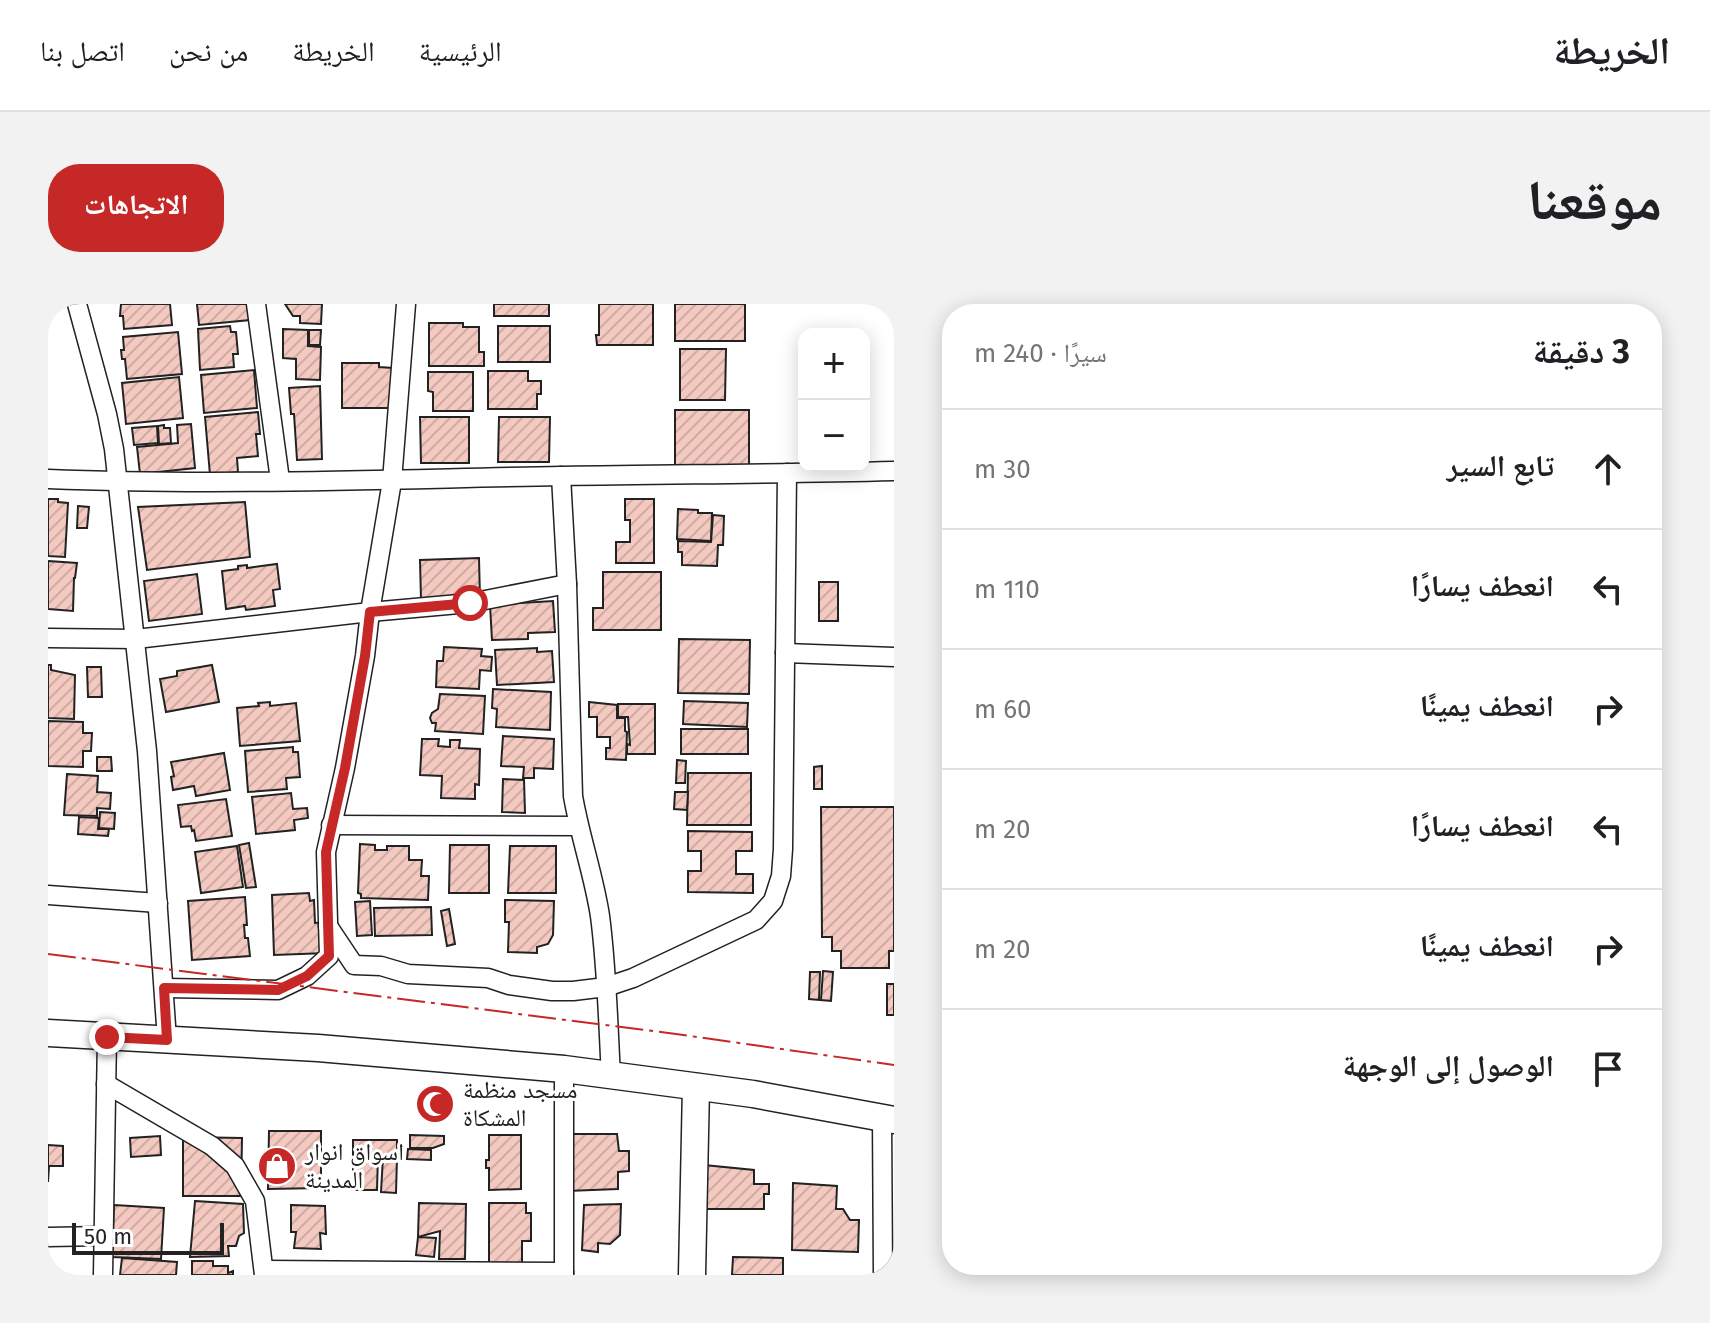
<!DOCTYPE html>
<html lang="ar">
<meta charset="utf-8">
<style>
:root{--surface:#fff;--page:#f2f2f2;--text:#202124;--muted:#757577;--line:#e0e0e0;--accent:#c62828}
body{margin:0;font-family:"Fira Sans","Noto Naskh Arabic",sans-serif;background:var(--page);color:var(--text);direction:rtl}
.controls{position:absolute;right:24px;top:24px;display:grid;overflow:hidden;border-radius:16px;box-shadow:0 4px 20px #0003}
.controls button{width:72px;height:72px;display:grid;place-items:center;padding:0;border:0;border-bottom:2px solid var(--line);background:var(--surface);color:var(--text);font:40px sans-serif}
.scale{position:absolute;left:24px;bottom:20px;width:152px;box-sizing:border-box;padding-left:8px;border:4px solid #222;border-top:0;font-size:22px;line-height:28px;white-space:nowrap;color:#222;-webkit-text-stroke:6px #fff;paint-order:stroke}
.stop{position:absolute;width:24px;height:24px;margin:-18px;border:6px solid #c62828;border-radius:50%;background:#fff}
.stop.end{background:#c62828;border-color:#fff;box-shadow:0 2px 8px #0008}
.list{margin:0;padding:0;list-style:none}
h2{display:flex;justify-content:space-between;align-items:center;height:104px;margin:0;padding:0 32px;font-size:34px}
h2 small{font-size:26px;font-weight:400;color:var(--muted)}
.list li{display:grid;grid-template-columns:52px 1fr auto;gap:24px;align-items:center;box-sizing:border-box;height:120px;padding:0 32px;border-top:2px solid var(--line)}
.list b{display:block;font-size:30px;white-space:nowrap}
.list em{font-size:26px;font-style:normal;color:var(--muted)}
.icon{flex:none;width:44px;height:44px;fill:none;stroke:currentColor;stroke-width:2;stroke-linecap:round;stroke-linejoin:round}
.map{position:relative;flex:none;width:846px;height:971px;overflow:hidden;direction:ltr;border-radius:32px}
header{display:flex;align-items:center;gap:48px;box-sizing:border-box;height:112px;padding:0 40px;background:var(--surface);border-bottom:2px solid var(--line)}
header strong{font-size:38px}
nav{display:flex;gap:44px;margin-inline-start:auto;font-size:28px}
.intro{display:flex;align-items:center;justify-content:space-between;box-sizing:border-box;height:192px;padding:0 48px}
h1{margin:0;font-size:56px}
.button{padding:20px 36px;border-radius:32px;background:var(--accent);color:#fff;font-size:28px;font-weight:700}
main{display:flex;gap:48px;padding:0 48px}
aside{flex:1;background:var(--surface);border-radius:32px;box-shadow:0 4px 20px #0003}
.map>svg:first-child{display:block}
.building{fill:url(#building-hatch);stroke:#222;stroke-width:2}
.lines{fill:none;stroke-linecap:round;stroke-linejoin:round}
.street-casing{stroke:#222;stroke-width:21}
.secondary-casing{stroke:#222;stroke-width:29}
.street{stroke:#fff;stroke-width:18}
.secondary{stroke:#fff;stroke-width:26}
.power{stroke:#c62828;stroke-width:2;stroke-dasharray:28 6 4 6;stroke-linecap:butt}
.route{stroke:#c62828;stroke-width:10}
.labels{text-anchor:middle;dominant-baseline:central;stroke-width:6;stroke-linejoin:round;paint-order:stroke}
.poi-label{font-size:24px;fill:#222;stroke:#fff;text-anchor:start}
</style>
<header>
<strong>الخريطة</strong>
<nav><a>الرئيسية</a><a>الخريطة</a><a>من نحن</a><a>اتصل بنا</a></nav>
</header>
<div class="intro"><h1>موقعنا</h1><a class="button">الاتجاهات</a></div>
<main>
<aside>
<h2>3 دقيقة<small>سيرًا · 240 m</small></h2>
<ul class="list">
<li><svg class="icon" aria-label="ahead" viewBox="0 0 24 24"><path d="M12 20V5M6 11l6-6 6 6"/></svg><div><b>تابع السير</b></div><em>30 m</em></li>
<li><svg class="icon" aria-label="left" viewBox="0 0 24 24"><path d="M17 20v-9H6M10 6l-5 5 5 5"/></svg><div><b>انعطف يسارًا</b></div><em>110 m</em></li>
<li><svg class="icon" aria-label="right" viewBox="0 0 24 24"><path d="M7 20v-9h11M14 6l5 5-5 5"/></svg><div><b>انعطف يمينًا</b></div><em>60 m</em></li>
<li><svg class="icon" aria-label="left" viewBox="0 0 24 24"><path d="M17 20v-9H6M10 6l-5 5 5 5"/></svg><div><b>انعطف يسارًا</b></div><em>20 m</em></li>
<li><svg class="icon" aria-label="right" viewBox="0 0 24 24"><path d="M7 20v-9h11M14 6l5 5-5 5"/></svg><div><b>انعطف يمينًا</b></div><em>20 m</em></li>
<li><svg class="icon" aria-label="arrive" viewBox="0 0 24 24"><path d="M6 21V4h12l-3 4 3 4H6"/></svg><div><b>الوصول إلى الوجهة</b></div></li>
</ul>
</aside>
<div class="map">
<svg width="846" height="971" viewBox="0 0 846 971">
<defs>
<pattern id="building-hatch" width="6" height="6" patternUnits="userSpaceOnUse" patternTransform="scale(2)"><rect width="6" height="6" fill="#f3c9c0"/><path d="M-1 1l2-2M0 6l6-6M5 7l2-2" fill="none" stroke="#d0aca5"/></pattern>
</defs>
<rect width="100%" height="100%" fill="#fff"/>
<!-- building -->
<g class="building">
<path d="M73 0H122L124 21 76 25 75 12H72Z"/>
<path d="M149 0H200L202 16 151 21Z"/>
<path d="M237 0H274L273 20 252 19V12H245Z"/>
<rect x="446" y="0" width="55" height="12"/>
<path d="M551 0H605V41H549L548 31H551Z"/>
<rect x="627" y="0" width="70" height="37"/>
<path d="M381 19H415V23H431V48H436V62H381Z"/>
<path d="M182 22 183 28H188L190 50H185L186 63 152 66 150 25Z"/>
<rect x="450" y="22" width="52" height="36"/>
<path d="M235 25 260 26V42L273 43 272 76 248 75V55L235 54Z"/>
<path d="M261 26H273L272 41H261Z"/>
<path d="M130 28 134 70 79 75 77 55H74L73 46H76L75 33Z"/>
<path d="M632 45H678L677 96H632Z"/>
<path d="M294 59H331V63L345 64 344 104H294Z"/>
<path d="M206 66 209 104 156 109 153 71Z"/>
<path d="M440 67H480V77H493V90H489V105H440Z"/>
<path d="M380 68H425V107H385V88L380 87Z"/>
<path d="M131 73 135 114 78 120 74 79Z"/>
<path d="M272 82 274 155 249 156 246 110H243L241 84Z"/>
<rect x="627" y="106" width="74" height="55"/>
<path d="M210 108 212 130H208L210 152 189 154 190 168 162 171 157 113Z"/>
<path d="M372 113H421V159H373Z"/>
<path d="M451 113H502L501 158H450Z"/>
<path d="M143 120 147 164 92 170 89 143 130 139 129 121Z"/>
<path d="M116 121V124H122L123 139 111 140 110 122Z"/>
<path d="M109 122 110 139 86 141 84 124Z"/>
<path d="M0 195H10V198L20 199 17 253 0 252Z"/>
<path d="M577 195H606V259H568V238H582V216H577Z"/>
<path d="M197 198 202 253 99 266 90 203Z"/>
<path d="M30 202 41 203 39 224H29Z"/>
<path d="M630 205 650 206V209H664L663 237 629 235Z"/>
<path d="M665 211 676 212 675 241H670L669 262 634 261V248H630V237L663 238Z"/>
<path d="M431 254 432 294 373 296 372 256Z"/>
<path d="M0 257 29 259 27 274H26L25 307 0 305Z"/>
<path d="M229 260 232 285 225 286 227 302 198 306 197 302 178 305 174 267 190 265V262L199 261V264Z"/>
<path d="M555 268H613V326H545V304H555Z"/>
<path d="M149 270 154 310 101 317 96 277Z"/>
<rect x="771" y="278" width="19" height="39"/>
<path d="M505 297 507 328 480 329V335L444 336 442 301Z"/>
<path d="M631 335 702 336 701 390 630 389Z"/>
<path d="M396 343 434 345 433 352 444 353 443 367 432 366 431 385 388 383 389 357H395Z"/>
<path d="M489 344V348L504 347 506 378 449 381 447 346Z"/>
<path d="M0 361H3V366L27 371 26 415 0 414Z"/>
<path d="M164 361 171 398 118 408 112 375 129 372V367Z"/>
<path d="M39 363H53L54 393H40Z"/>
<path d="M445 385 503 388 502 426 448 423 449 405 444 404Z"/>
<path d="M392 390 437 392 435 430 387 427 388 419H384L382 414 384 409 390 405Z"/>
<path d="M636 397 700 399 699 423 635 420Z"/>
<path d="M222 398V402L248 399 252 437 192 442 189 404 211 402 210 399Z"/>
<path d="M541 398 569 401V414H577V427L579 428 578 456 558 455V444H562V433H549V413H541Z"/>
<path d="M570 400H607V450H579V440L582 441 580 413H570Z"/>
<path d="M0 417 35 418V429H44L43 447H35V463L0 462Z"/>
<rect x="633" y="425" width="67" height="25"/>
<path d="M455 432 506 435 505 465 486 464V474H475L476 463 453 462Z"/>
<path d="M374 435H391L390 442 402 443V436H412L411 444 432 445 431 481 427 480V495L393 494 394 472 372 471Z"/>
<path d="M245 443V448H250L252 473 238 474 239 485 200 488 197 447Z"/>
<path d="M176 449 182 486 148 492 146 482 125 486 123 473 126 472 123 458Z"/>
<path d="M49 453H63L64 467H49Z"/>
<path d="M629 456 638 457 637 479H628Z"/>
<path d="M774 462V485H766V463Z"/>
<path d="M640 469H703V521H639Z"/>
<path d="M19 470 50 472 49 488 63 489 62 505 49 504V512L16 511Z"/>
<path d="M455 475 476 476 477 509 454 508Z"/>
<path d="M627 488H640L639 506 626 505Z"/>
<path d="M243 489 245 505 259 504 260 514 246 516 247 526 208 530 204 493Z"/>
<path d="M178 495 184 532 148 537 146 526 144 527 143 522 133 523 130 501Z"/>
<path d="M773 503H846V647H841V664H793V647H784V633H774Z"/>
<path d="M52 508 67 509 66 525 51 524Z"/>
<path d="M31 513 51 514 50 525H61L60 532 30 530Z"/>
<path d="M640 527 704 528V547H688V570H705V589L640 588V567H653V547H640Z"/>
<path d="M201 539 208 583 198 584 191 541Z"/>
<path d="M312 540 327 541V546H339V542H361V556H374L373 572H381L380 596 313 594V590L310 589Z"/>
<path d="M402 541H441V589H401Z"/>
<path d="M189 542 195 583 153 589 147 548Z"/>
<path d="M462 542H508V589H460Z"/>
<path d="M261 589 262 597 266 596 267 619 277 618 279 649 226 651 224 591Z"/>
<path d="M197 593 199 621H196L197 634H200L202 652 144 656 140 597Z"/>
<path d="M457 596 506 597 505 631 500 640 489 643V649L460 648 461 618H457Z"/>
<path d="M322 597 324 631 309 632 307 598Z"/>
<path d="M383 603 384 631 327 632 326 604Z"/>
<path d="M401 605 407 640 399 642 393 607Z"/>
<path d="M775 667 785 668 783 697 773 696Z"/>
<path d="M762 668H772L771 696 761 695Z"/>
<rect x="839" y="680" width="7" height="31"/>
<path d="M221 827H273V884L220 885Z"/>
<path d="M518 830H569L571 847H581V867L570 868V885L519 887Z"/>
<path d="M362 831 396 832V840L385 844H362Z"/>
<path d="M441 831H473V885L441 886V864H438V856H441Z"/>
<path d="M112 832 113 851 83 853 82 834Z"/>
<path d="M135 833 194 834 193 892H135Z"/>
<path d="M305 836H349V852L330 851 329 886H305Z"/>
<path d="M0 841 15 842V862H1L0 878Z"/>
<path d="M360 845 383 846V856L359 855Z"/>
<path d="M335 853 349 854 348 889 333 888Z"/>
<path d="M656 861 706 866V880H721V890H716V905H656Z"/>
<path d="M745 879 789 882 788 905H795L802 916H811L810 948 744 946Z"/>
<path d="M147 897 195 900 196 929 191 932 188 942H180L181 952 142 953Z"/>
<path d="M371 899 418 900 417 955H391L392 927 370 933Z"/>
<path d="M441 899H478V909H483V937H474V960H441Z"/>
<path d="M573 900 572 931 562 940 550 939V948L534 946 536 901Z"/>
<path d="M66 901 116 904 113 955 64 953Z"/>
<path d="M243 901 277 902 278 930 272 929 273 945 246 944 248 928H243Z"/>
<path d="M370 933 388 934 386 953 368 951Z"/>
<path d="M685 953 735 954V971H684Z"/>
<path d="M74 954 129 958 128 971H72Z"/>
<path d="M144 957H165V962H180V969L185 967V971H144Z"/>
</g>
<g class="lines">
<!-- street casing -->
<g class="street-casing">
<g id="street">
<path d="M29 0 59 110 66 145 99 447 119 736"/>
<path d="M208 0 232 176"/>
<path d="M513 172 519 280 525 492C532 533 546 572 552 612 559 665 560 719 563 772"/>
<path d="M0 175C171 182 343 175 514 172 624 170 735 170 846 167"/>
<path d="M0 334 88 335 322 308 422 299 519 280"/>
<path d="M737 349 846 353"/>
<path d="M283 521 530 522"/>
<path d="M0 591 110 599"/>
<path d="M280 622 306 661 333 662 360 670 440 674 461 681 504 687H525L558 683 585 674 708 616 725 597 733 572 735 545 739 169"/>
<path d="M116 684 230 686 259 672 281 652 278 548 297 464 317 352 322 308 344 177 358 0"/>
<path d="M516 765V971"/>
<path d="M58 780 164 842 187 862 207 897 216 971"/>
<path d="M834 813 835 971"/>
<path d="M0 933 56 932"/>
<path d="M216 966 516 968"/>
<path d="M55 971 59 733"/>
</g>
</g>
<!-- secondary casing -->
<g class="secondary-casing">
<g id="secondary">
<path d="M0 729 270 744 516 765 705 790 846 816"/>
<path d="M644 971 648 783"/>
</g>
</g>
<!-- street -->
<use href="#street" class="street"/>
<!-- secondary -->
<use href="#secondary" class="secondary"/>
<!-- power -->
<path class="power" d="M0 650 628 730 846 761"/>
</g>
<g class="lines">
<!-- route -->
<path class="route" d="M59 733 119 736 116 684 230 686 259 672 281 652 278 548 297 464 317 352 322 308 422 299"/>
</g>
<!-- icons -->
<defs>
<g id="mosque-disc" transform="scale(2)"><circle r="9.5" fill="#c62828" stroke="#fff"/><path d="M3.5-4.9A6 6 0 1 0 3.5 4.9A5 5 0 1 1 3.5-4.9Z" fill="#fff"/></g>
<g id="shop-disc" transform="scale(2)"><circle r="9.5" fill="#c62828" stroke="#fff"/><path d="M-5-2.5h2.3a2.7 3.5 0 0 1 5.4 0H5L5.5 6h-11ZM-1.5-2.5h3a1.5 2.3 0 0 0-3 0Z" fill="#fff"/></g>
</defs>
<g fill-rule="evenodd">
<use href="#mosque-disc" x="387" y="800"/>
<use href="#shop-disc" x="229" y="862"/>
</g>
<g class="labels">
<!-- poi labels -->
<g class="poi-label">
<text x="415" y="786">مسجد منظمة<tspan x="415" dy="28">المشكاة</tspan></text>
<text x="257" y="848">اسواق انوار<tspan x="257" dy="28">المدينة</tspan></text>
</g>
</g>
</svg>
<div class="controls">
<button>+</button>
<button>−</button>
</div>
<div class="scale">50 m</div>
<div class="stop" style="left:422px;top:299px"></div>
<div class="stop end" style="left:59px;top:733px"></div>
</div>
</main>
